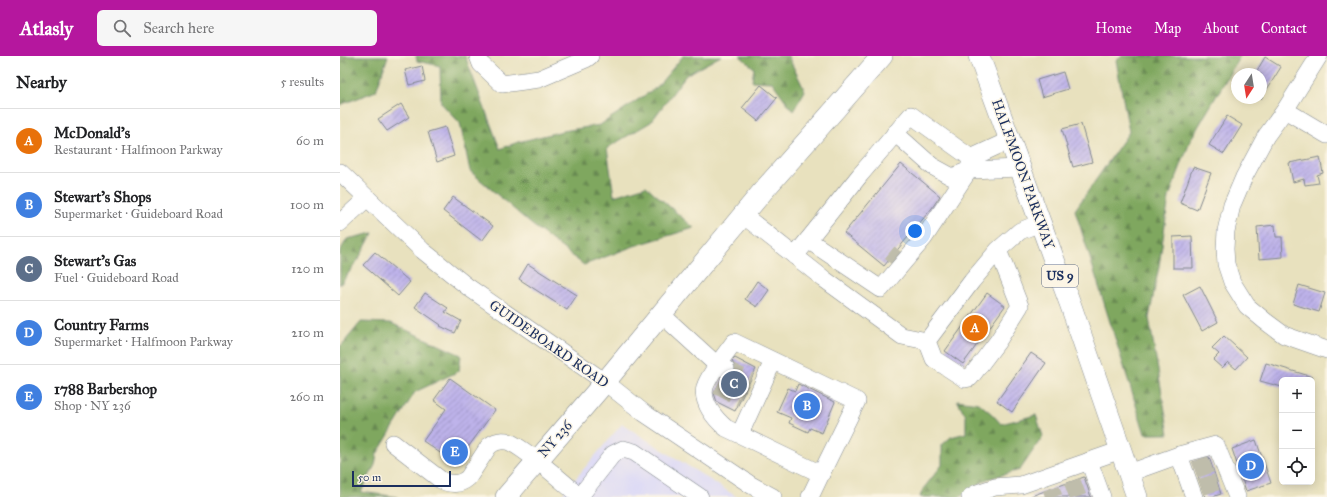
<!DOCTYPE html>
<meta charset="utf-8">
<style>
:root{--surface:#fff;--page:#f6f6f6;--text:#202124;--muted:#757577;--line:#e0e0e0;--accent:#b5179e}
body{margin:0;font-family:"IM FELL Great Primer",serif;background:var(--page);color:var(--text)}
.controls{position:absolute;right:12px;bottom:12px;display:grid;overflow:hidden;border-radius:6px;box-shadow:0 2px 10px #0003}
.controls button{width:36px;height:36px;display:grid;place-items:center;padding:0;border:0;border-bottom:1px solid var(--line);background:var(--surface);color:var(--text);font:20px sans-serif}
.compass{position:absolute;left:891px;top:12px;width:36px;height:36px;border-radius:50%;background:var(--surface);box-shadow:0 2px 10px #0003;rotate:192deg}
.scale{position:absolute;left:12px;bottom:10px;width:99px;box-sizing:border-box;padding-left:4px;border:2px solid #1b2f5e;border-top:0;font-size:11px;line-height:14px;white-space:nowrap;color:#1b2f5e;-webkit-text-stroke:3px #fcf5e5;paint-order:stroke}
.you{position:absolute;left:575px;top:175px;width:14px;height:14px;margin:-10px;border:3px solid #fff;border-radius:50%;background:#1a73e8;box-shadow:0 0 0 6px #1a73e833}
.badge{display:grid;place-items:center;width:26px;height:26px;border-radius:50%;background:var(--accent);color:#fff;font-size:13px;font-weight:700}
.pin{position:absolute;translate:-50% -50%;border:2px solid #fff;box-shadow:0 1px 4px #0006}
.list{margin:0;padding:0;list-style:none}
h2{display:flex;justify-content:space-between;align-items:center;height:52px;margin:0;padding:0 16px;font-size:17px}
h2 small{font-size:13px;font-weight:400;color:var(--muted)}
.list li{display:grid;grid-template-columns:26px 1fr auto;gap:12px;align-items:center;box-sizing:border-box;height:64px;padding:0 16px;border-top:1px solid var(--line)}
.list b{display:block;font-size:15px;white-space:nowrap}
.list p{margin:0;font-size:13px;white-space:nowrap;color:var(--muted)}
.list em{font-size:13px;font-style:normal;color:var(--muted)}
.icon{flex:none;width:22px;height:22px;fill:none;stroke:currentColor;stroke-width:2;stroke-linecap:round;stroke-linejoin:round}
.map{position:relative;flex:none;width:987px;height:441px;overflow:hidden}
header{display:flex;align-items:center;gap:24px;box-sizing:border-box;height:56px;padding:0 20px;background:var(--accent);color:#fff}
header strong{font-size:19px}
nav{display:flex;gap:22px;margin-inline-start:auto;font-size:14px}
.search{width:280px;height:36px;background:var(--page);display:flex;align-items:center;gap:10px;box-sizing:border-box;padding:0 14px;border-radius:6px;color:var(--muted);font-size:15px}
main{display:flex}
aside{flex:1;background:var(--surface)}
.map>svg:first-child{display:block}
.built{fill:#d9d7f8}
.forest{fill:url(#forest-firs);stroke:#4d6b5e}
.building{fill:url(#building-hatch)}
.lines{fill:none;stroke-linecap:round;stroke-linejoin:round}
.minor-tunnel{stroke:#bfbdab;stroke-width:17;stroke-dasharray:17 8;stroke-linecap:butt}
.minor-casing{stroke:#82888e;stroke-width:18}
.major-casing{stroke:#82888e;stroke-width:22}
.minor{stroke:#fff;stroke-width:17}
.major{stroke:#fff;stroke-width:21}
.labels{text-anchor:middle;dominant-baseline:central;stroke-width:3;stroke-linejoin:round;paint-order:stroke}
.shield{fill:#fcf5e5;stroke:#5e6a86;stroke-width:1}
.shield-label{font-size:13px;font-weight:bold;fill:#1b2f5e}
.street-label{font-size:14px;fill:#1b2f5e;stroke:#fcf5e5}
</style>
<header>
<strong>Atlasly</strong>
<div class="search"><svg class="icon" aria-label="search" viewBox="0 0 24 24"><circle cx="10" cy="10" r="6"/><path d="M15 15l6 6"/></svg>Search here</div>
<nav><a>Home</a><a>Map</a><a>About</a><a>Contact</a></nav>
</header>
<main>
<aside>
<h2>Nearby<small>5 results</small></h2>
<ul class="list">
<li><span class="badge" style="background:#e8710a">A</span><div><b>McDonald's</b><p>Restaurant · Halfmoon Parkway</p></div><em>60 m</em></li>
<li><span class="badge" style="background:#3f7fe0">B</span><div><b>Stewart's Shops</b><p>Supermarket · Guideboard Road</p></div><em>100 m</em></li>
<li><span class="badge" style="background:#5c6f8a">C</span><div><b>Stewart's Gas</b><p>Fuel · Guideboard Road</p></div><em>120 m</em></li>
<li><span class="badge" style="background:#3f7fe0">D</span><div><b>Country Farms</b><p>Supermarket · Halfmoon Parkway</p></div><em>210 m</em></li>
<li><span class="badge" style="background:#3f7fe0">E</span><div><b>1788 Barbershop</b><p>Shop · NY 236</p></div><em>260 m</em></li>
</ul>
</aside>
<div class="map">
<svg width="987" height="441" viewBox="0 0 987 441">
<defs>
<pattern id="forest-firs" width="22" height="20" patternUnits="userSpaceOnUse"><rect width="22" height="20" fill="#7fa75e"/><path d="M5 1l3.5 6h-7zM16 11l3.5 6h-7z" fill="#678851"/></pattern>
<pattern id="building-hatch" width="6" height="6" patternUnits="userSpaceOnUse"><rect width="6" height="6" fill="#beb3ea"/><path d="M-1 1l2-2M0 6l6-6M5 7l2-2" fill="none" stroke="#9a92c1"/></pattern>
</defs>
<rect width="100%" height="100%" fill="#fcf5e5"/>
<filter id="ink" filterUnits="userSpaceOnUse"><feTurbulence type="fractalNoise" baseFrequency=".025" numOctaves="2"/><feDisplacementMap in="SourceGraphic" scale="8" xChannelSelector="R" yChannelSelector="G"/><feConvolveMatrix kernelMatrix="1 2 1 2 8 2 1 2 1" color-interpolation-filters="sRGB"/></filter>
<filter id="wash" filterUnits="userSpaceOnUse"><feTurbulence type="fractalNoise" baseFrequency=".012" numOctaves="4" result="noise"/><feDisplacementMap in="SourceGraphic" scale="16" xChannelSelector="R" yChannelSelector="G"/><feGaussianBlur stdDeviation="0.9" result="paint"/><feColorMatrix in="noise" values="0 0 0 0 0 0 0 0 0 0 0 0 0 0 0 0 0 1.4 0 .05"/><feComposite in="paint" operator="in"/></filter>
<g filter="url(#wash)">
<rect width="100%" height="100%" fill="#e8e1be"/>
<!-- built -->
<path class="built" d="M282 368 397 441H220Z"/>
<!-- forest -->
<g class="forest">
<path d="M0 0H48L36 35 0 49Z"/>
<path d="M76 0H125L160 93 178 86 223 75 260 69 317 31 343 0H381L346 19 311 66 267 92 274 140 306 130 354 172 294 190 244 209 191 168 130 115 120 67 101 47 100 10 77 5Z"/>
<path d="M400 0H448L465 35 453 55 432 26 412 25 414 12Z"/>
<path d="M781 0H900L851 83 829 141 819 210 809 262 829 378H805L735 154 789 76 776 4Z"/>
<path d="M33 177 18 204 0 229V195L7 183Z"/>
<path d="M21 266 51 267 121 299 119 315 75 336 37 398 35 409 21 436 58 441H0V289L1 290Z"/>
<path d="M617 344 639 347 653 359 661 368 696 359 703 380 680 414 647 423 620 441H580L583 433 602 409V389L611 381 626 377V360Z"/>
</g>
<g id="blocks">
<!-- building -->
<g class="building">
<path d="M925 1 941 11 921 43V18H915Z"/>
<path d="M82 10 85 25 69 29 65 14Z"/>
<path d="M723 16 728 33 702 41 697 24Z"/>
<path d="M421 29 437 42 418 65 402 52Z"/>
<path d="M61 48 69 61 47 75 38 63Z"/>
<path d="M887 60 902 69 884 98 869 89Z"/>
<path d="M741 68 752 106 733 111 722 73Z"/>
<path d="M105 71 114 100 97 106 88 76Z"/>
<path d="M980 101 983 117 977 119 979 127 965 129 964 123 953 126 949 107Z"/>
<path d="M561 108 600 140 592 152 544 210 504 177Z"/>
<path d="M853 111 871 117 857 154 840 147Z"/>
<path d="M113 141 153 170 142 185 103 155Z"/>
<path d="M935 169 936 181H942L943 201 919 203 917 171Z"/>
<path d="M852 180 853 212H833V181Z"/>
<path d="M35 196 70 226 58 240 23 209Z"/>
<path d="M188 208 237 239 227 254 179 223Z"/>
<path d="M417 225 429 234 417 251 405 243Z"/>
<path d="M959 229 985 237 979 256 953 248Z"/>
<path d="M860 230 878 266 862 275 843 239Z"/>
<path d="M85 237 108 252 105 256 121 265 115 277 100 270 101 269 75 251Z"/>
<path d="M647 237 665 250 623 308 605 295Z"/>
<path d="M884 280 907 301 896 313 888 306 882 312 873 304 879 298 872 292Z"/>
<path d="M691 297 706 307 672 356 657 345Z"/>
<path d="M395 302 416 313 395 355 377 346 374 337 382 322 387 323 392 321 395 317 396 312 392 305Z"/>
<path d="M926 307 973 321 972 324H942V331L920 325Z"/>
<path d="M110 322 155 354 116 408 83 385 106 353 94 344Z"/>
<path d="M458 328 495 346 482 377 470 372 468 376 449 367 451 362 437 356 448 332 455 335Z"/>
<path d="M916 384 931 427 906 435 892 393Z"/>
<path d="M869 401 881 438 872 441H865L853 406Z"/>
<path d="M744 421 751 441H692L691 440Z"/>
</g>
</g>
</g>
<g filter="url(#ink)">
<use href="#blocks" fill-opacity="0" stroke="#82888e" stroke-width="1"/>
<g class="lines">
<!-- minor-tunnel -->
<g class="minor-tunnel">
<path d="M551 208 561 196"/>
<path d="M386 313 410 325"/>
<path d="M377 330 401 342"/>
<path d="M855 414 871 408"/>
<path d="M732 425 738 441"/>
<path d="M861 431 877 426"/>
<path d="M711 432 714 441"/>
</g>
<!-- minor casing -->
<g class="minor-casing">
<g id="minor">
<path d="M138 0 141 8 162 28 199 23 246 3 250 0"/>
<path d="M979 0 945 54 926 80 904 121 892 149 886 175 885 193 886 208 892 226 907 250 925 265 944 279 987 294"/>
<path d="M945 54 987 79"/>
<path d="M555 77 592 110 612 121 629 114 680 112"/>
<path d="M631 102 670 84"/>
<path d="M0 116 82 194 128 231 265 326 304 357 411 429 433 441"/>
<path d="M403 159 484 223 562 280 587 285"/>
<path d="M0 167 27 142"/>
<path d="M468 184 541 233 584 182 629 114 631 102"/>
<path d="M658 194 680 250 658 285 630 322 625 323 594 303 587 285 632 225 658 194 680 175 700 167"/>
<path d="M455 200 520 119 571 59 631 102"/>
<path d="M321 258 377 309C373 316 367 324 365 331 361 346 375 363 386 372L481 418 470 441"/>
<path d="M386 313 377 309 394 286 517 345 481 418"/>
<path d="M400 378 433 305"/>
<path d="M53 387 101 424C110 429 120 429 128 422L149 390C154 386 160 384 166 385 181 388 227 430 241 441"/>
<path d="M839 399 876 389 897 441"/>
<path d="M749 405 762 441"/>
<path d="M789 417 839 399 854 441"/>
<path d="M240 440 273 398 283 393 294 396 360 441"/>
<path d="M630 441 637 437 655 431 681 429 781 394"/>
</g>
</g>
<!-- major casing -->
<g class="major-casing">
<g id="major">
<path d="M639 0 731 250 797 441"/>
<path d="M166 441 265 326 423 135 542 0"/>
</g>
</g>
<!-- minor -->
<use href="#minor" class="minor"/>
<!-- major -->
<use href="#major" class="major"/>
</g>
</g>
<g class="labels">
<!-- shield labels -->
<rect class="shield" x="702" y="209" width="36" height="22" rx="3"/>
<g class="shield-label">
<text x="720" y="220">US 9</text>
</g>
<!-- street labels -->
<g class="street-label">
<text transform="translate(683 118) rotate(70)">HALFMOON PARKWAY</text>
<text transform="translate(209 288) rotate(35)">GUIDEBOARD ROAD</text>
<text transform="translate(215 383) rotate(-49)">NY 236</text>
</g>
</g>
</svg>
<div class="controls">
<button>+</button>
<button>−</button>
<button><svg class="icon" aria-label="locate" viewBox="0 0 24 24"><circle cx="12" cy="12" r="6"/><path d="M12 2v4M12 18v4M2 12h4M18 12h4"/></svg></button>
</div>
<svg class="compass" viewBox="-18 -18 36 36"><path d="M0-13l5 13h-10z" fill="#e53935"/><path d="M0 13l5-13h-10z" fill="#757577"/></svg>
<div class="scale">50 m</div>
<div class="you"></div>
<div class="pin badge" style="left:635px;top:272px;background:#e8710a">A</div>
<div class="pin badge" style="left:467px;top:350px;background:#3f7fe0">B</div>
<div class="pin badge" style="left:394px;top:328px;background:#5c6f8a">C</div>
<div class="pin badge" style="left:911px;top:410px;background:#3f7fe0">D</div>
<div class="pin badge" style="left:115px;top:396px;background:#3f7fe0">E</div>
</div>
</main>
